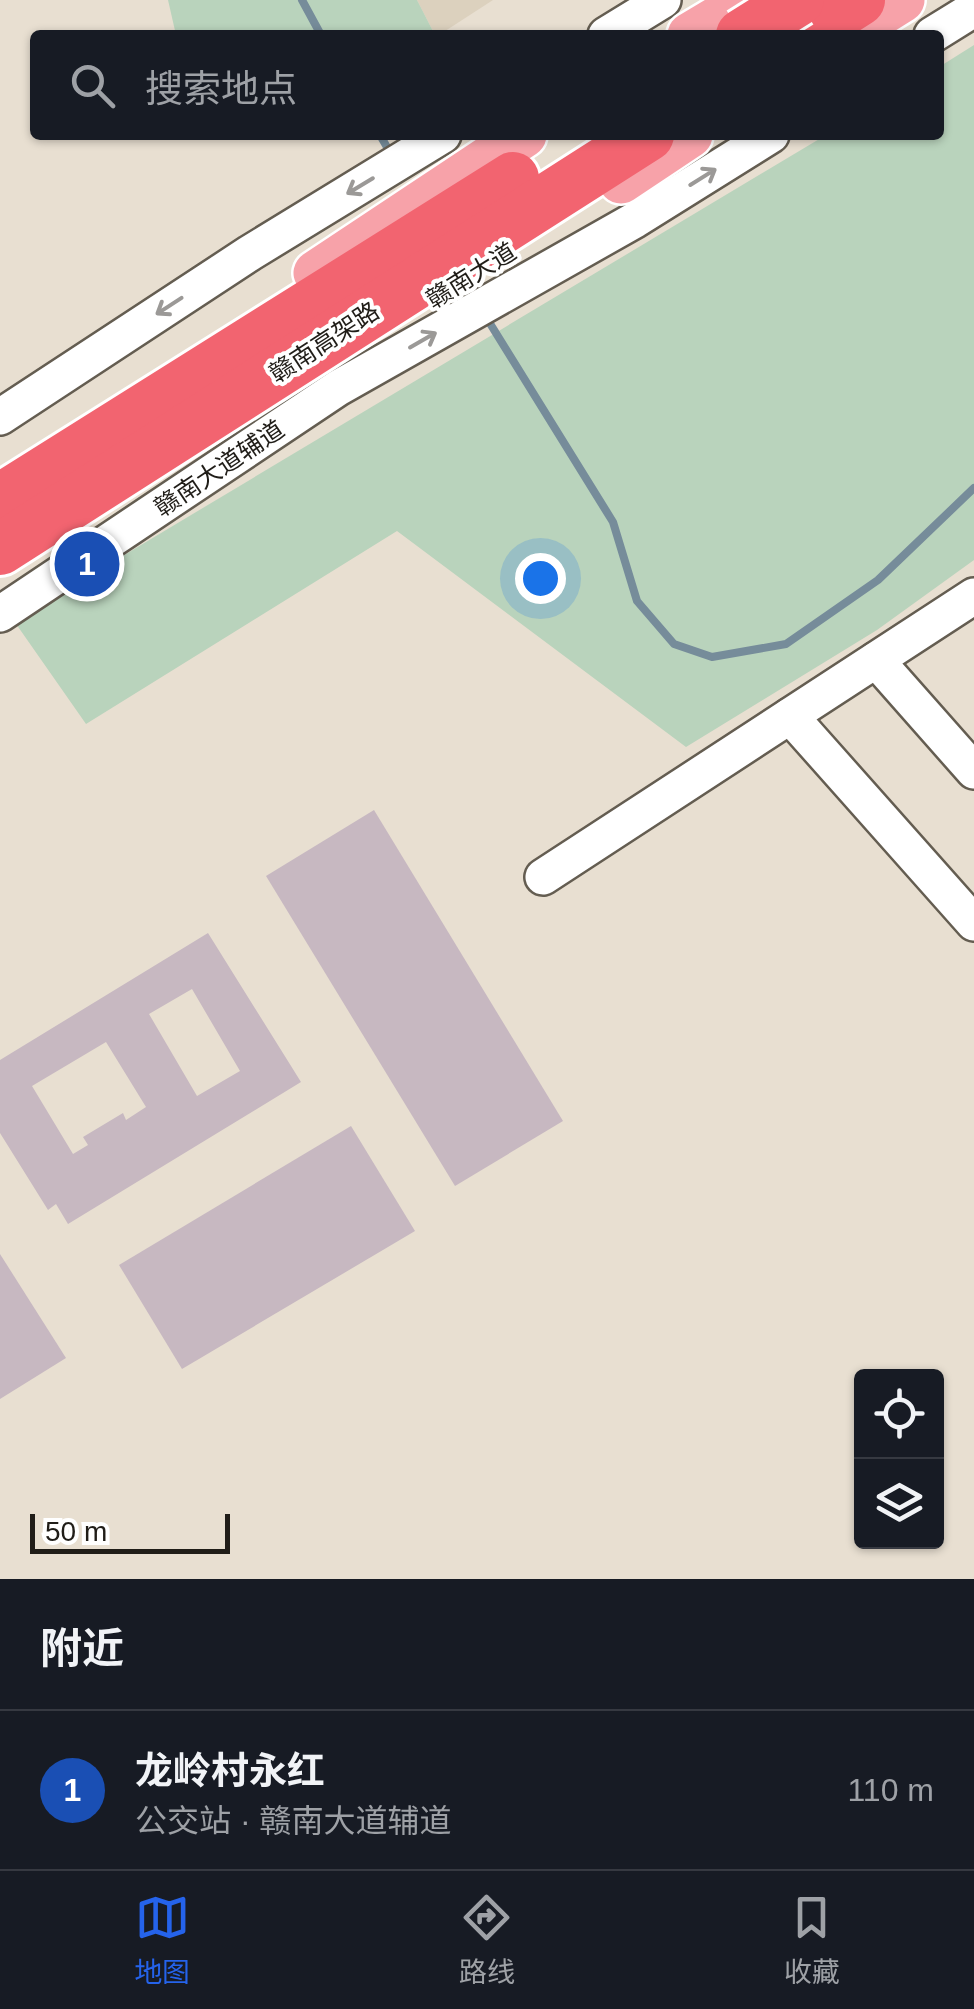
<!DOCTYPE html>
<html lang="zh">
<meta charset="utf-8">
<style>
:root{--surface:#171b24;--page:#20242c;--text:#f1f3f6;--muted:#9ea1a6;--line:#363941;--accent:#2563eb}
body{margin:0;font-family:Arial,"Noto Sans SC",sans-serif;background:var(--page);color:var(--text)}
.controls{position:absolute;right:30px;bottom:30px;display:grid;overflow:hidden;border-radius:10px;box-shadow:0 2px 8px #0004}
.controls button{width:90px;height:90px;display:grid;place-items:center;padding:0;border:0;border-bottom:2px solid var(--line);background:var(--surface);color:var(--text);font:50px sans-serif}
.scale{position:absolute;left:30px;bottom:25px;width:200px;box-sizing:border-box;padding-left:10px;border:5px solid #201d18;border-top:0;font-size:28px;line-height:35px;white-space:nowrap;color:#201d18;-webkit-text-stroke:8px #fff;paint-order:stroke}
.you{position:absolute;left:540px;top:578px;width:35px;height:35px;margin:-25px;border:8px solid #fff;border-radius:50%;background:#1a73e8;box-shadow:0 0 0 15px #1a73e833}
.badge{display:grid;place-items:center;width:65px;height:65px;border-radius:50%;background:var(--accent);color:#fff;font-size:32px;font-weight:700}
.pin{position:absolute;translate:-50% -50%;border:5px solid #fff;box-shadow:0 2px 10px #0006}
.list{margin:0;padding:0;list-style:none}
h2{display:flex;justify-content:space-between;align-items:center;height:130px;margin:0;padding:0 40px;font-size:42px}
h2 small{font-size:32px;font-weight:400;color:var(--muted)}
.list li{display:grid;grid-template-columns:65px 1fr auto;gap:30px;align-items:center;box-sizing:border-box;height:160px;padding:0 40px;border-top:2px solid var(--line)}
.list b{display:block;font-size:38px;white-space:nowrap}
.list p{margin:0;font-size:32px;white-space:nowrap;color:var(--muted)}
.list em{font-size:32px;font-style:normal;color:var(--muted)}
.icon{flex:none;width:55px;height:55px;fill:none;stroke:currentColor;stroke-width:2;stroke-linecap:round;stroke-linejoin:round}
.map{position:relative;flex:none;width:974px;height:1579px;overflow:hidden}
.search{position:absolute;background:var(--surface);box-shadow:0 2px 8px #0004;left:30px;right:30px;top:30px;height:110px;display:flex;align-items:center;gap:25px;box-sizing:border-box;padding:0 35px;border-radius:10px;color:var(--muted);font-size:38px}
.sheet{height:290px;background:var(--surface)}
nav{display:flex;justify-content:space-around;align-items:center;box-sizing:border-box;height:140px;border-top:2px solid var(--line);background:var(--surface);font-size:28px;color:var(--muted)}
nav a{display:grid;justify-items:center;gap:5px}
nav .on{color:var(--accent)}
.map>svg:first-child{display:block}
.industrial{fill:#dcd1be}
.green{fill:#b9d3bc}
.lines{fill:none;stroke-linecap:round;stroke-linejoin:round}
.stream{stroke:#768c9a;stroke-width:8}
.building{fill:#c7b8c1;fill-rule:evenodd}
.minor-casing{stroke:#645d51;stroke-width:40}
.major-casing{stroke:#fff;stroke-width:50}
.highway-casing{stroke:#fff;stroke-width:58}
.minor{stroke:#fff;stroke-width:35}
.major{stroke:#f7a2a9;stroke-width:45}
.highway{stroke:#f26470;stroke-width:52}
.highway-bridge-casing{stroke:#fff;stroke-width:58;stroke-linecap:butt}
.highway-bridge{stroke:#f26470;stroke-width:52}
.oneway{stroke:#9b9997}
.labels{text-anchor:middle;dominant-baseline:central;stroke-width:8;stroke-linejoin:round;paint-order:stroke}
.street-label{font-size:25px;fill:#201d18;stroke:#fff}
</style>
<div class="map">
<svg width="974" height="1579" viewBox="0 0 974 1579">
<rect width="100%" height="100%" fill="#e8dfd1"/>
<!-- industrial -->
<path class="industrial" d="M417 0H493L439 35H435Z"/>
<!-- green -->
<g class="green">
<path d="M168 0H417L435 35H176Z"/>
<path d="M974 45V560L877 630 686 747 397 531 86 724 14 621 826 135H939V67Z"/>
</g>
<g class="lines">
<!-- stream -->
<g class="stream">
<path d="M302 0 321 35"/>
<path d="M380 135 391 154"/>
<path d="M461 274 477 301"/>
<path d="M486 317 613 522 637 601 674 644 712 657 786 644 878 580 974 488"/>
</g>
</g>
<!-- building -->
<g class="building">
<path d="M374 810 563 1121 455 1186 266 876Z"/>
<path d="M208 933 301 1082 68 1224 56 1204 48 1210 0 1133V1060ZM192 989 240 1071 197 1096 149 1014ZM106 1042 146 1107 126 1120 123 1113 83 1137 88 1145 73 1154 32 1086Z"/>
<path d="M351 1126 415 1231 182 1369 119 1265Z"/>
<path d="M0 1254 66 1358 0 1399Z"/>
</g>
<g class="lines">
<!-- minor casing -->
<g class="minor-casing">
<g id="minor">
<path d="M606 35 663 0"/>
<path d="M932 35 974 9"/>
<path d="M0 417 250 253 443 135"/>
<path d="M0 614 338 388 635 220 771 135"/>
<path d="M876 660 974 771"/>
<path d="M790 716 974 923"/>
<path d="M543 877 974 596"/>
</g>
</g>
<!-- major casing -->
<g class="major-casing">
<g id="major">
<path d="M690 35 749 0"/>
<path d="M846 35 902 0"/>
<path d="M621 181 690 135"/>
<path d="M316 273 524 135"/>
</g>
</g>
<!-- highway casing -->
<g class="highway-casing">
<g id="highway">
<path d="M804 35 859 0"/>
<path d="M0 500 513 178"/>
<path d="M0 549 648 135"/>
</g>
</g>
<!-- minor -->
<use href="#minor" class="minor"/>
<!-- major -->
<use href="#major" class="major"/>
<!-- highway -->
<use href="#highway" class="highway"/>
<!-- highway-bridge casing -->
<g class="highway-bridge-casing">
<path id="highway-bridge" d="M742 35 798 0"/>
</g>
<!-- highway-bridge -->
<use href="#highway-bridge" class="highway-bridge"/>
</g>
<!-- one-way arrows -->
<defs><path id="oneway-shaft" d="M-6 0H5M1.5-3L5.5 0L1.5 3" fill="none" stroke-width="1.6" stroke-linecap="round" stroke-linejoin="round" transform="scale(2.5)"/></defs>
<g class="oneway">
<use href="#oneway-shaft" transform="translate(703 177) rotate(-32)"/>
<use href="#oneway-shaft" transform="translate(360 186) rotate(149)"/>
<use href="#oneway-shaft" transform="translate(169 306) rotate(147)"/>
<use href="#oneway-shaft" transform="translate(423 340) rotate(-30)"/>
</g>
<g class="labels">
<!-- street labels -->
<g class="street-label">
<text transform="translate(471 275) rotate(-32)">赣南大道</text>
<text transform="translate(324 342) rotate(-33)">赣南高架路</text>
<text transform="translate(219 468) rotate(-34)">赣南大道辅道</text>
</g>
</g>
</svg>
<div class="controls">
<button><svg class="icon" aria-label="locate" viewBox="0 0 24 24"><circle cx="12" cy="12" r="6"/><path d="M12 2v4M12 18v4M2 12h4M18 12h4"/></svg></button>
<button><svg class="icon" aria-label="layers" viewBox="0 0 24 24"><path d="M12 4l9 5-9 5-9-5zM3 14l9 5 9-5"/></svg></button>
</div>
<div class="scale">50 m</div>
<div class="you"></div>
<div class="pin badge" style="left:87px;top:564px;background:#1a4fb4">1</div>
<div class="search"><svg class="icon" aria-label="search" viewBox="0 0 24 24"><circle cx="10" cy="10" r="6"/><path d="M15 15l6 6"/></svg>搜索地点</div>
</div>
<section class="sheet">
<h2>附近<small></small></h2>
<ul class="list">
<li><span class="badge" style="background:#1a4fb4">1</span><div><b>龙岭村永红</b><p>公交站 · 赣南大道辅道</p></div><em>110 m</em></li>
</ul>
</section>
<nav>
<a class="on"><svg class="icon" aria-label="map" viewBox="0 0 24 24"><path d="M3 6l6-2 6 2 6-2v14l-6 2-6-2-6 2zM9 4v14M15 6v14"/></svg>地图</a>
<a><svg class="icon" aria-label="directions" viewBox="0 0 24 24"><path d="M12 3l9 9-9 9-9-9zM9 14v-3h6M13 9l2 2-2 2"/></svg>路线</a>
<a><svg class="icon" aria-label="saved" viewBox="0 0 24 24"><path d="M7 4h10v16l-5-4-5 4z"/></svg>收藏</a>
</nav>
